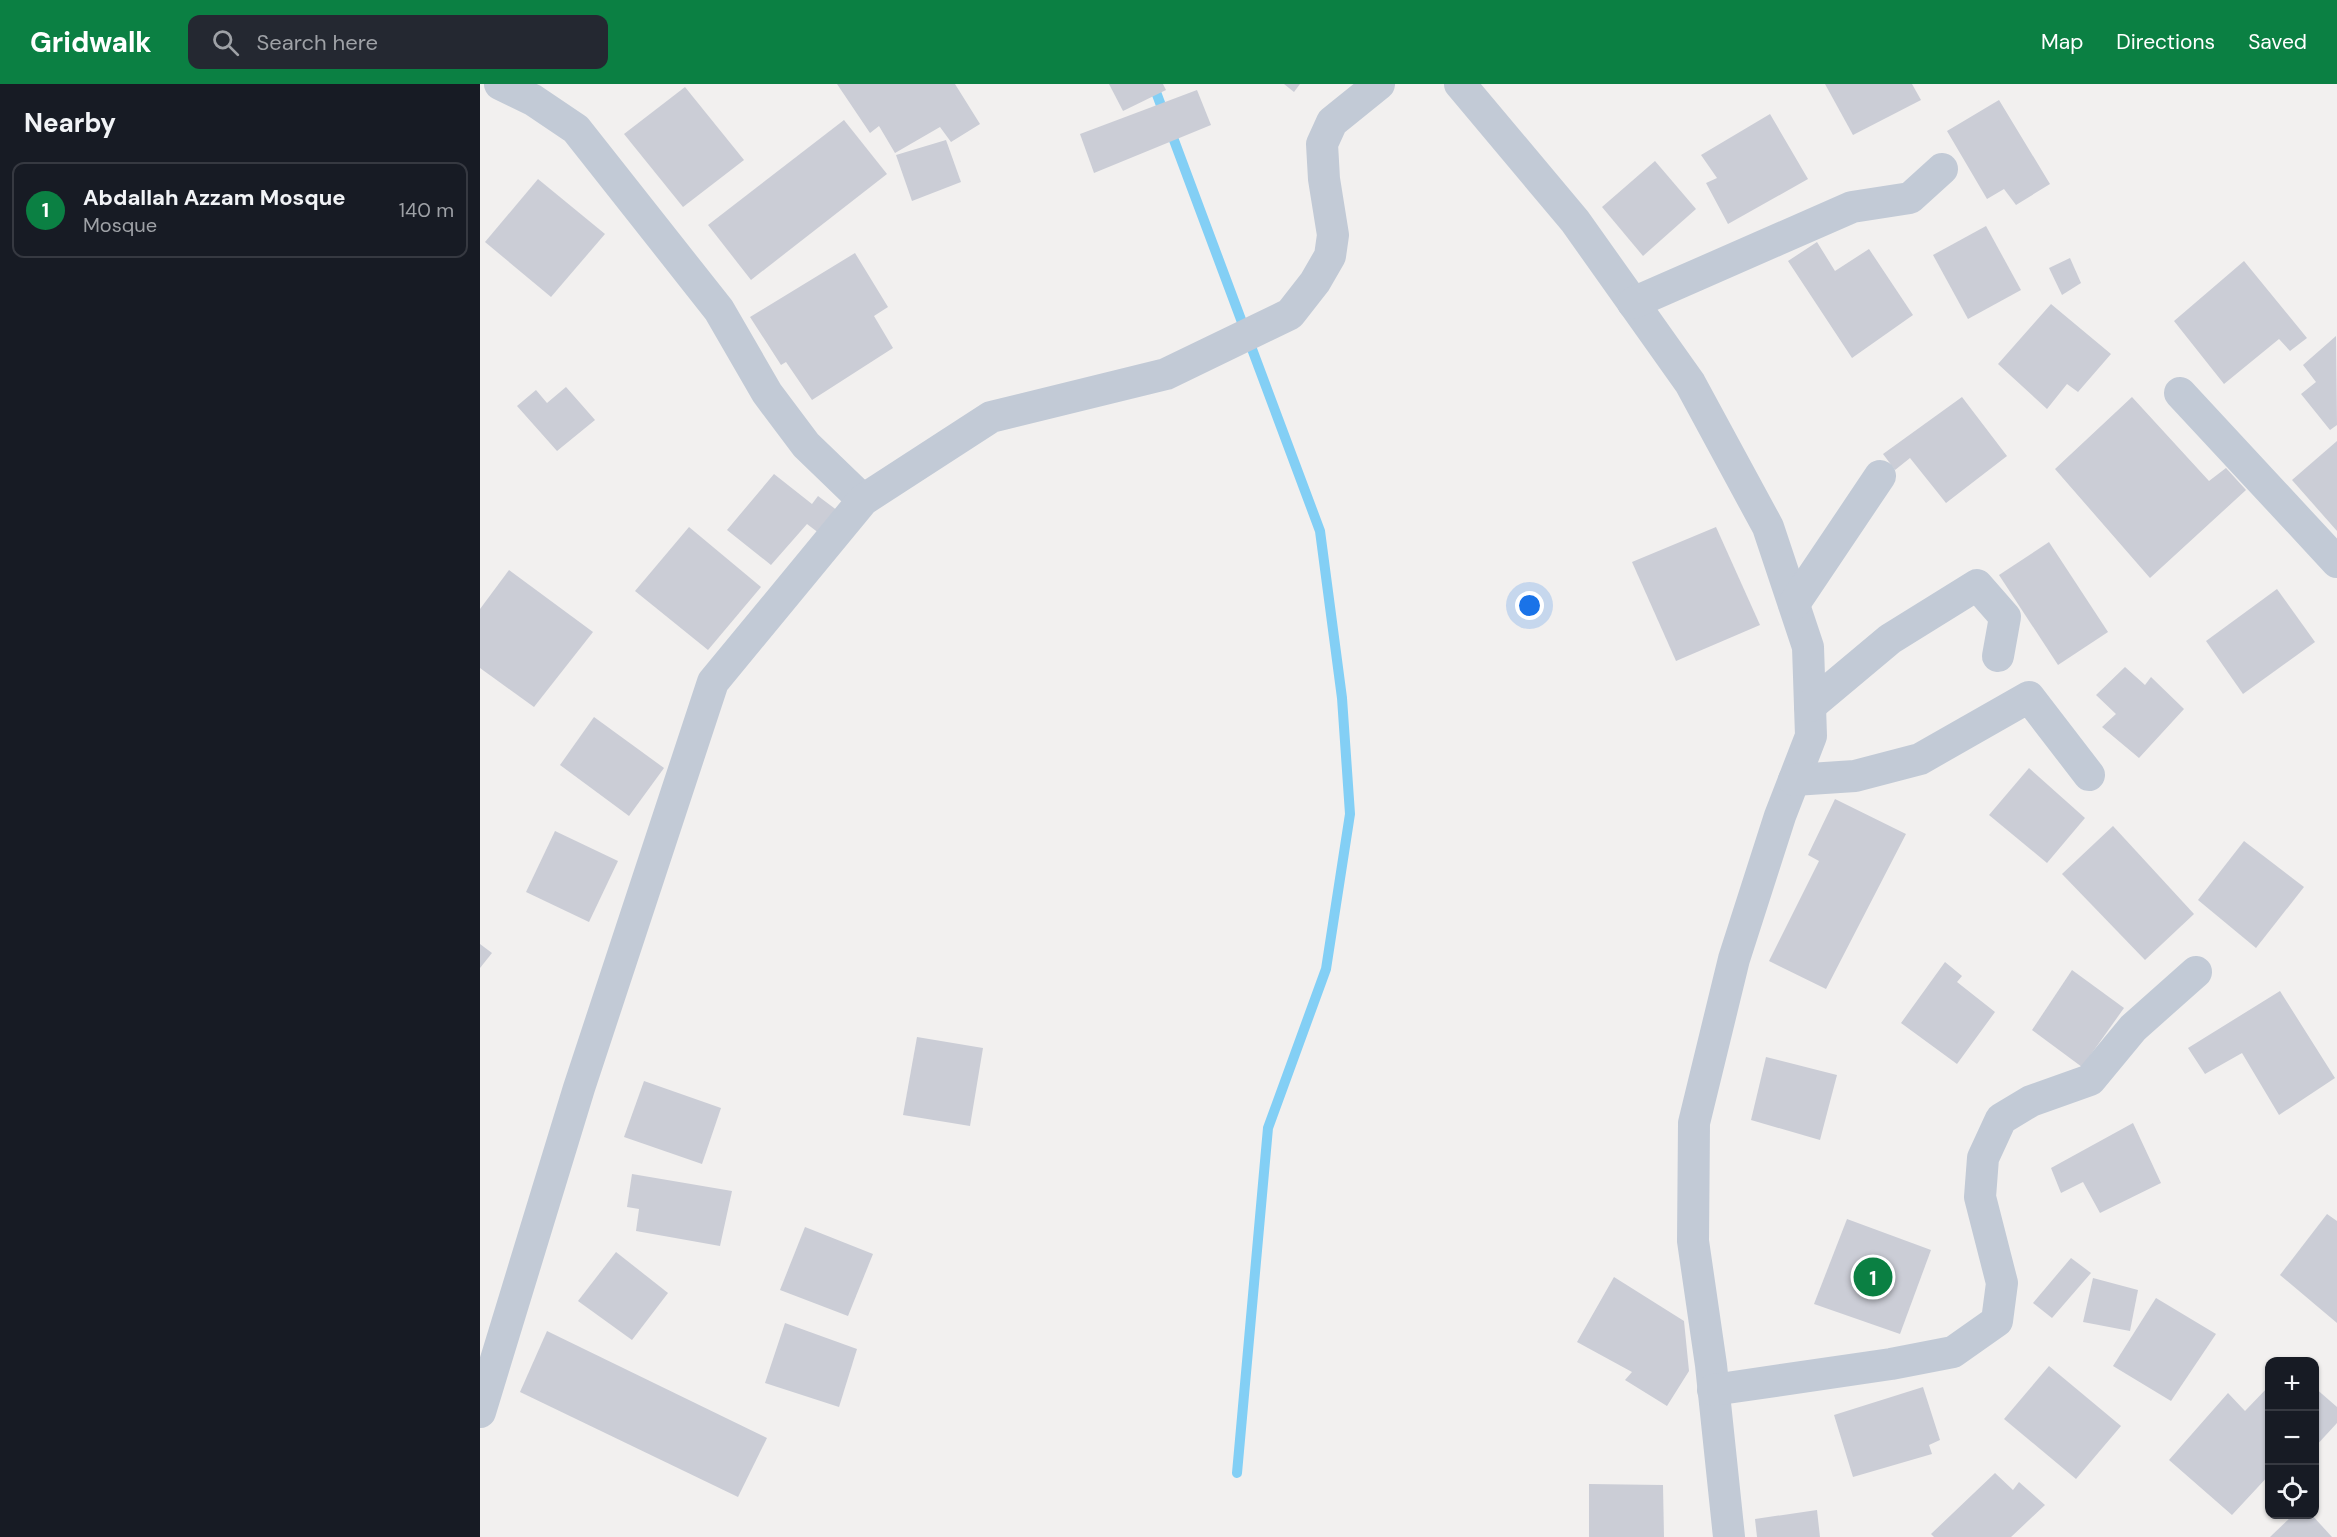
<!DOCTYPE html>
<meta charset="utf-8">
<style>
:root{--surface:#171b24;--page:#242831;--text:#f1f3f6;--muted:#9ea1a6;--line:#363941;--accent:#0b8043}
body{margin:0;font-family:"DM Sans",sans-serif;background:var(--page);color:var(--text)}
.controls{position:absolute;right:18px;bottom:18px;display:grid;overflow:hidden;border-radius:12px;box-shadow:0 2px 4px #0004}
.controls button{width:54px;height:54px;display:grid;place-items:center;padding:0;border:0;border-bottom:2px solid var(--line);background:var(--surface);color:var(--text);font:30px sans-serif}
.you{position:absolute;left:1050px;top:522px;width:21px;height:21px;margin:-15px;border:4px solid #fff;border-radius:50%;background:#1a73e8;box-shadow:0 0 0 9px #1a73e833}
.badge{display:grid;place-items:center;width:39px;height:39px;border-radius:50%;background:var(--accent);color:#fff;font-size:20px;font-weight:700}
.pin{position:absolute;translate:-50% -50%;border:3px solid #fff;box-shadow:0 2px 6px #0006}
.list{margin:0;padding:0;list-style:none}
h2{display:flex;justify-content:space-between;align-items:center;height:78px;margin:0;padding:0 24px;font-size:26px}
h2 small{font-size:20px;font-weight:400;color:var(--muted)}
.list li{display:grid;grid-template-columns:39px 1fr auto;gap:18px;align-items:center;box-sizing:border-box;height:96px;margin:0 12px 12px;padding:0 12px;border:2px solid var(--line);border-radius:12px}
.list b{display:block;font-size:22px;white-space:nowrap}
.list p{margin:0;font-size:20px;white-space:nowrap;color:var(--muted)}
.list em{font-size:20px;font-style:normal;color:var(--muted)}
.icon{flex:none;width:33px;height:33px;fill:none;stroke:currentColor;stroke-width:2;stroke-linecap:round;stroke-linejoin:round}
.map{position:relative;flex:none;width:1857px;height:1453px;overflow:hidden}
header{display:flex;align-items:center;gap:36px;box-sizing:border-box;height:84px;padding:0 30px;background:var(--accent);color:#fff}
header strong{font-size:28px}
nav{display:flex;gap:33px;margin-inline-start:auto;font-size:21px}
.search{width:420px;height:54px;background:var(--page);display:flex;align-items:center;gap:15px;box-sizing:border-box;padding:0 21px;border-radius:12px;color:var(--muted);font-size:22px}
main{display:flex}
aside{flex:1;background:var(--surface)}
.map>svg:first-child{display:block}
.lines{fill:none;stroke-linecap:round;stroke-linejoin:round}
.stream{stroke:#83cff5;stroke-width:10}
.building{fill:#cbcdd6}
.street{stroke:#c2cad6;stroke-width:32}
</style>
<header>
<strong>Gridwalk</strong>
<div class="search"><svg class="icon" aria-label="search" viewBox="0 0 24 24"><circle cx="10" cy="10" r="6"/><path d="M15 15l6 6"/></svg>Search here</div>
<nav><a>Map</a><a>Directions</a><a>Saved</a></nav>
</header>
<main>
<aside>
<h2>Nearby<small></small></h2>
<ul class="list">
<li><span class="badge">1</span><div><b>Abdallah Azzam Mosque</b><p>Mosque</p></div><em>140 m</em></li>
</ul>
</aside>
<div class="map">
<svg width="1857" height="1453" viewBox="0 0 1857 1453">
<rect width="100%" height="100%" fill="#f2f0ef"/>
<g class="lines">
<!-- stream -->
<path class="stream" d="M673 0 840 447 862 614 870 730 846 885 788 1044 757 1389"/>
</g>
<!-- building -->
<g class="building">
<path d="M357 0H475L500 40 471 58 460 43 415 69 399 42 390 49Z"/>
<path d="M629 0H683L686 6 643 27Z"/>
<path d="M804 0H820L814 8Z"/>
<path d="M1345 0H1432L1441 16 1373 51Z"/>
<path d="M205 3 264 76 203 123 144 50Z"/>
<path d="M717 6 731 41 614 89 600 50Z"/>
<path d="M1519 16 1570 100 1536 121 1524 105 1507 115 1467 47Z"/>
<path d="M1290 30 1328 95 1248 140 1226 99 1237 94 1221 71Z"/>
<path d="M364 36 407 90 271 196 228 141Z"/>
<path d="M466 56 481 98 432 117 416 71Z"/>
<path d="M1175 77 1216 125 1163 172 1122 123Z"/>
<path d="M58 95 125 150 71 213 5 158Z"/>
<path d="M1506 142 1541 206 1488 235 1453 171Z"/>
<path d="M1337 158 1355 187 1389 165 1433 231 1372 274 1308 177Z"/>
<path d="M375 169 408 223 394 232 413 264 332 316 306 278 301 281 270 233Z"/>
<path d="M1590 174 1601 199 1582 211 1569 184Z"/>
<path d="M1764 177 1827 254 1810 267 1799 255 1744 300 1694 237Z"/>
<path d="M1571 220 1631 270 1598 308 1587 300 1567 325 1518 280Z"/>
<path d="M1856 252 1857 341 1850 346 1821 310 1836 298 1823 281Z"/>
<path d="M86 303 115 336 77 367 37 322 56 306 67 319Z"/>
<path d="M1482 313 1527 372 1466 419 1430 374 1415 386 1403 370Z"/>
<path d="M1652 313 1729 397 1746 384 1766 406 1670 494 1575 385Z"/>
<path d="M1857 357V447L1812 396Z"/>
<path d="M294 390 332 420 338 412 362 430 344 453 327 440 291 481 247 446Z"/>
<path d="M209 443 281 503 228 566 155 507Z"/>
<path d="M1236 443 1280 541 1196 577 1152 478Z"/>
<path d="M1569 458 1628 548 1578 581 1519 491Z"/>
<path d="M29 486 113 548 54 623 0 584V525Z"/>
<path d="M1797 505 1835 558 1763 610 1726 557Z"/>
<path d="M1645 583 1665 601 1671 593 1704 625 1659 674 1622 643 1636 630 1616 611Z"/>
<path d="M114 633 184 684 149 732 80 681Z"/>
<path d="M1549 684 1605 734 1567 779 1509 731Z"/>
<path d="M1355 715 1426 750 1346 905 1289 877 1339 777 1328 771Z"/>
<path d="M1633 742 1714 830 1665 876 1582 790Z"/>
<path d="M75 747 138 777 109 838 46 808Z"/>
<path d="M1764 757 1824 803 1776 864 1718 816Z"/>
<path d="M0 860 12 869 0 884Z"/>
<path d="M1465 878 1482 892 1477 898 1515 928 1477 980 1421 939Z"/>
<path d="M1592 886 1644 924 1602 983 1552 946Z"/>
<path d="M1800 907 1855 994 1799 1031 1762 969 1725 990 1708 964Z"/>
<path d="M437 953 503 964 490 1042 423 1031Z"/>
<path d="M1286 973 1357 991 1340 1056 1271 1036Z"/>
<path d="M164 997 241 1024 222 1080 144 1053Z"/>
<path d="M1653 1039 1681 1099 1620 1129 1603 1098 1581 1109 1571 1084Z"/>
<path d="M152 1090 252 1107 240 1162 156 1147 159 1125 147 1123Z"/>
<path d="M1847 1130 1857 1137V1239L1800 1191Z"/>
<path d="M1367 1135 1451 1166 1420 1250 1334 1220Z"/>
<path d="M325 1143 393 1170 368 1232 300 1206Z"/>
<path d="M136 1168 188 1209 152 1256 98 1217Z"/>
<path d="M1591 1174 1611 1189 1572 1234 1553 1219Z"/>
<path d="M1134 1193 1204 1237 1209 1287 1187 1322 1145 1296 1152 1288 1097 1258Z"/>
<path d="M1613 1194 1658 1206 1650 1247 1603 1238Z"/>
<path d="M1676 1214 1736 1250 1691 1317 1633 1282Z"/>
<path d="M305 1239 377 1265 359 1323 285 1299Z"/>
<path d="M67 1247 287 1354 258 1413 40 1308Z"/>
<path d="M1569 1282 1641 1342 1596 1395 1524 1335Z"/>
<path d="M1790 1301V1390L1752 1431 1689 1376 1748 1309 1765 1327Z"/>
<path d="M1443 1303 1460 1356 1449 1361 1452 1370 1373 1393 1354 1331Z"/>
<path d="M1834 1303 1857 1323V1339L1834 1364Z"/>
<path d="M1515 1389 1533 1406 1539 1398 1565 1421 1531 1453H1454L1451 1450Z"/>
<path d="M1109 1400 1183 1401 1184 1453H1109Z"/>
<path d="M1337 1426 1340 1453H1277L1275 1435Z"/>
<path d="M1814 1430H1831L1852 1453H1790Z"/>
</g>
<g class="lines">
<!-- street -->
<g class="street">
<path d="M20 0 53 16 96 45 239 226 287 309 326 361 383 416"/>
<path d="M980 0 1095 137 1210 299 1288 443 1328 563 1331 652 1300 732 1254 875 1214 1039 1213 1157 1231 1281 1249 1453"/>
<path d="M1153 219 1372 123 1430 114 1462 85"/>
<path d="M1700 309 1857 478"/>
<path d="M1314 520 1400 392"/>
<path d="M1330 622 1410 555 1497 501 1525 533 1518 572"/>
<path d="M1314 696 1375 692 1440 675 1549 613 1609 691"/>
<path d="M1233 1306 1411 1280 1473 1268 1517 1237 1522 1199 1500 1113 1503 1074 1521 1035 1551 1017 1610 996 1653 944 1716 888"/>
<path d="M0 1328 99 1004 233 598 383 416 511 333 686 290 810 230 835 198 850 172 853 151 844 95 842 60 852 38 899 0"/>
</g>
</g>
</svg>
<div class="controls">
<button>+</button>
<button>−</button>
<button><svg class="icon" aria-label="locate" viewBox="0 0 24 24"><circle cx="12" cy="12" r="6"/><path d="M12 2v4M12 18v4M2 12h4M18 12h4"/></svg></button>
</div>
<div class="you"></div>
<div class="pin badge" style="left:1393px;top:1193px">1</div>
</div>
</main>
